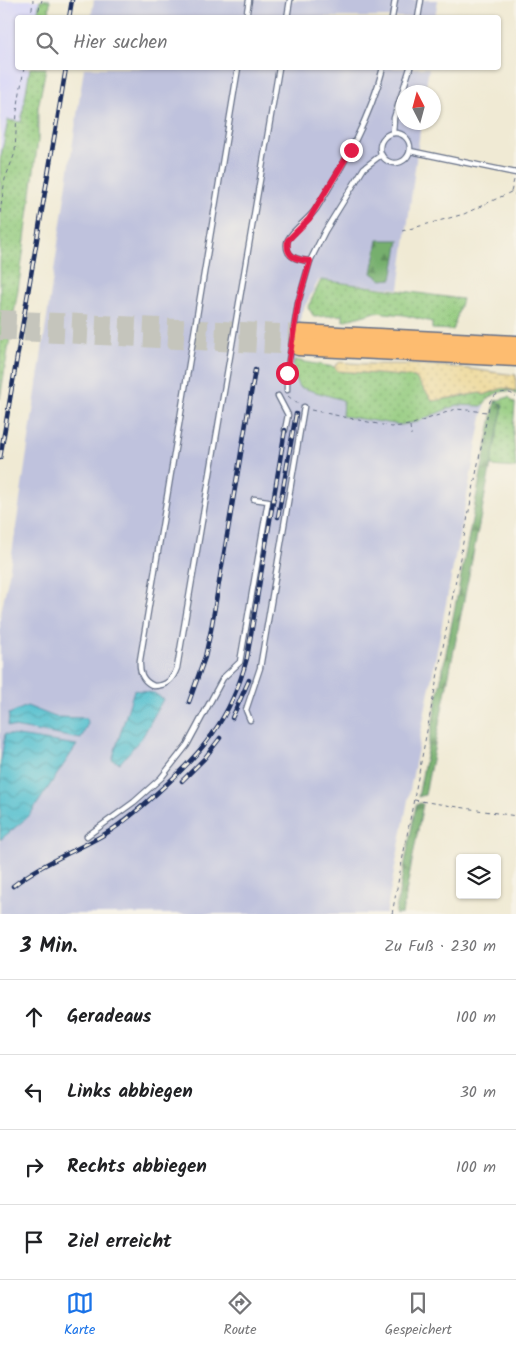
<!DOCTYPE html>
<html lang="de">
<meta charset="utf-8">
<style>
:root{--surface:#fff;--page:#f2f2f2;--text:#202124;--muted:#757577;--line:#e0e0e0;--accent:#1a73e8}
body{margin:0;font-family:Kalam,sans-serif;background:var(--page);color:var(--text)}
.controls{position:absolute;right:15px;bottom:15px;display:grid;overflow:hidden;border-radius:5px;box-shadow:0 1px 4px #0004}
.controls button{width:45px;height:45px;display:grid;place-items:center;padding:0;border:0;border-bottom:1px solid var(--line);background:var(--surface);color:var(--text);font:25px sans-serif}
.compass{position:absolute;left:396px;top:85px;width:45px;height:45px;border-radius:50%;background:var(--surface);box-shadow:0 1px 4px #0004;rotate:354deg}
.stop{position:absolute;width:15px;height:15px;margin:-11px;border:4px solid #e11d48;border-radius:50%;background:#fff}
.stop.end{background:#e11d48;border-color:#fff;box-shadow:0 1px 5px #0008}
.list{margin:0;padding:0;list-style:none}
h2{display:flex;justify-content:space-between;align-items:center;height:65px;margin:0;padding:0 20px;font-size:21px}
h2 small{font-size:16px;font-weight:400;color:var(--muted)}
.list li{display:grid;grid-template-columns:32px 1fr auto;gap:15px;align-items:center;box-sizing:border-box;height:75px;padding:0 20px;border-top:1px solid var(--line)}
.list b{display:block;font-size:19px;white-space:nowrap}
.list em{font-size:16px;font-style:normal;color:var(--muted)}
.icon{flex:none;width:28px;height:28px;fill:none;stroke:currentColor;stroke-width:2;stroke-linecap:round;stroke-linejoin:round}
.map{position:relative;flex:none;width:516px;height:914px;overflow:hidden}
.search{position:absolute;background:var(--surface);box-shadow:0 1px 4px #0004;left:15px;right:15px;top:15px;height:55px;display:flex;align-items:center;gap:12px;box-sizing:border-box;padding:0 18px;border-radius:5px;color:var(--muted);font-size:19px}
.sheet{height:365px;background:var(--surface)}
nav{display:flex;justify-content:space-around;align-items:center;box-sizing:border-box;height:70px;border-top:1px solid var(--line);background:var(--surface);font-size:14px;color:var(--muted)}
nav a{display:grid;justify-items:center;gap:2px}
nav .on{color:var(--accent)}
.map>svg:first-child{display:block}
.built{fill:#d8d7f8}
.industrial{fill:#bfc2dd}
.grass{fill:url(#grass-dots);stroke:#577d6e}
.forest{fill:url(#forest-firs);stroke:#486f66}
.sand{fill:url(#sand-dots);stroke:#84847e}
.water{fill:url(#water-waves);stroke:#387896}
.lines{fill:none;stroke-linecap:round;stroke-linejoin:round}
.motorway-tunnel{stroke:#c5c5bc;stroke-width:16;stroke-dasharray:16 8;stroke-linecap:butt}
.service-casing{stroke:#667087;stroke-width:7}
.motorway-casing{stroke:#667087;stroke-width:19}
.path{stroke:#667087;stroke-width:1;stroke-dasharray:4 4;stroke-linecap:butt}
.service{stroke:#fff;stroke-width:4.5}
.motorway{stroke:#fdbc6f;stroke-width:16}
.rail-casing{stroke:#1b2f5e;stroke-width:4.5}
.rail{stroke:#f7f3e8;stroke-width:2.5;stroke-dasharray:8;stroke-linecap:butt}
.route{stroke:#e11d48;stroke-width:6}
</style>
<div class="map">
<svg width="516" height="914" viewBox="0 0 516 914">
<defs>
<pattern id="grass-dots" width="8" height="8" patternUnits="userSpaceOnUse" patternTransform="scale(1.25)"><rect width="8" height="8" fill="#93cb7e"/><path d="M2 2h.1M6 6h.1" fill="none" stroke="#77a56a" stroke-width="1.8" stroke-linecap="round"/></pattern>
<pattern id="forest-firs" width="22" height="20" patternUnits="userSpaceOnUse" patternTransform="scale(1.25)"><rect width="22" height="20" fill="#76af6d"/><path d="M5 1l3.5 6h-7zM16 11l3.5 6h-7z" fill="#608f5d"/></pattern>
<pattern id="sand-dots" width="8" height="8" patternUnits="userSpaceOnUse" patternTransform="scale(1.25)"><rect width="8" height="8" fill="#eeda9e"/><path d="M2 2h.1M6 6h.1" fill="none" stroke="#ccbb8a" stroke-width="1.8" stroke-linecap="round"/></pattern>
<pattern id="water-waves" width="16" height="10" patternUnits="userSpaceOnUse" patternTransform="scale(1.25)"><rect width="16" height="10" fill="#55c0cf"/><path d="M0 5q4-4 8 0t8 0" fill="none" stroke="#469cab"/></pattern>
</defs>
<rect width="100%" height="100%" fill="#f7f3e8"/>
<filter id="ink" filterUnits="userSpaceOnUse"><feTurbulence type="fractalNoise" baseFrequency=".02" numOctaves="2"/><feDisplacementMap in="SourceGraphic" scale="10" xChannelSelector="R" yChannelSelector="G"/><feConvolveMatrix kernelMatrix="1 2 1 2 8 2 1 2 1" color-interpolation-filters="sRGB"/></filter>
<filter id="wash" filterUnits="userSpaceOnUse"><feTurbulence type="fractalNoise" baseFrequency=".0096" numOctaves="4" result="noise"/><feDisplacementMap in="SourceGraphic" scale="20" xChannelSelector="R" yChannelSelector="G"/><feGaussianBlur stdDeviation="1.12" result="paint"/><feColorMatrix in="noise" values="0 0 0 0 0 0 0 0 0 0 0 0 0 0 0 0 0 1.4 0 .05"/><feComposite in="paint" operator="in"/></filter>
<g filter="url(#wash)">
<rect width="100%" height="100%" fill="#f0ead4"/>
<!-- built -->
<path class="built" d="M0 0H40L37 17 18 18V68H30L21 122 0 162Z"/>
<!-- industrial -->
<g class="industrial">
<path d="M94 0H438L435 17 91 18Z"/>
<path d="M84 68H429L425 92H404V122L421 123 399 289 319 280 301 313 296 359 373 392 380 418 449 400 485 402 386 914H0V617L9 574Z"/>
</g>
<!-- grass -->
<g class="grass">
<path d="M40 0H50L49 17H37Z"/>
<path d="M30 68H46L38 108V140L20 277 0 399V161L8 120 21 122Z"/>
<path d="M321 280 462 299 453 330 432 329V322L404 315 376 312 343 321V315L314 317 308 307Z"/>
<path d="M294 360 334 367 338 371 415 377 433 401 480 393 484 395 503 388 516 391V395L513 391C499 390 491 395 482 406L457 405 416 422 401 425 342 416 343 400 299 387 293 374Z"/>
<path d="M509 397 515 403 513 431 516 468 490 466 503 405 495 401Z"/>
</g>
<!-- forest -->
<g class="forest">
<path d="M378 240H399L392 279 382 280 372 273Z"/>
<path d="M495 401 503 405 425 795 418 797Z"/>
<path d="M420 803 423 804 402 914H395L416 805Z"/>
</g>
<!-- sand -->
<path class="sand" d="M340 362C370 366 401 363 432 365 460 367 488 372 516 375V391L503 388 484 395 480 393 433 401 415 377 338 371 334 367Z"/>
<!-- water -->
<g class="water">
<path d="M134 690 154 693 163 699 143 736 120 763 112 760Z"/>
<path d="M27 706 55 717 87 718 88 723 81 739 8 726 9 714Z"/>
<path d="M5 734 77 745 29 816 0 840V766Z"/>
</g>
</g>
<g filter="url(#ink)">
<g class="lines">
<!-- motorway-tunnel -->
<g class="motorway-tunnel">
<path d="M0 318 300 333"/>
<path d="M0 332 298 347"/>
</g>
<!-- service casing -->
<g class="service-casing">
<g id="service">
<path d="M246 18 249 0"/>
<path d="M287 18 290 0"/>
<path d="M392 18 395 0"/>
<path d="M418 18 421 0"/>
<path d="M238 68 140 660C139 672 142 681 154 686 167 686 173 679 177 668L279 68"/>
<circle cx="395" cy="148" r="15"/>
<path d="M393 133 394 118 410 68"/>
<path d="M410 151 516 173"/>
<path d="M310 261C299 260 285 258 287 243 288 234 309 219 316 209 344 165 370 118 383 68"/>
<path d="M287 390V373L298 303 310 261 325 231 364 168 381 155"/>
<path d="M278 396 288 415 285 430"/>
<path d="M250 720 246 710 260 668 304 407"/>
<path d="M87 836 134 802 161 778 187 745 223 678 240 662 268 501 254 499"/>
</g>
</g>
<!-- motorway casing -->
<g class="motorway-casing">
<g id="motorway">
<path d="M300 333 516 344"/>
<path d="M298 347 516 358"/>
</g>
</g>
<!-- path -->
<g class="path">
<path d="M31 18 33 0"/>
<path d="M36 18 42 0"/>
<path d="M514 180 511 192 516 195"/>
<path d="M0 213 5 179 15 153 17 111 24 68"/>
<path d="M402 231 464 214 511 192"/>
<path d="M288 396 298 404"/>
<path d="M311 410 392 427 410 425 456 409 487 412"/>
<path d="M410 426 411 435"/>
<path d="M414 800 516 816"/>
<path d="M392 914 490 401C496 392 508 389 516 397"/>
</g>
<!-- service -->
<use href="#service" class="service"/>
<!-- motorway -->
<use href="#motorway" class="motorway"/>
<!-- rail casing -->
<g class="rail-casing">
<g id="rail">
<path d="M69 18 72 0"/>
<path d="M0 458 66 68"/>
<path d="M278 517 296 414"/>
<path d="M189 702 205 657 211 630 255 370"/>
<path d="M232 718 249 680"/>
<path d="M182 781 204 759 220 738"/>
<path d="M13 886C42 863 74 852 105 834 124 823 140 808 156 794 202 753 231 719 247 658L285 430"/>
</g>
</g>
<!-- rail -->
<use href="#rail" class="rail"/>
</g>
</g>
<g class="lines" filter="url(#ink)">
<!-- route -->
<path class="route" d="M287 373 298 303 310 261C296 260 285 257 288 240L309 219 351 150"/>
</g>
</svg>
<div class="controls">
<button><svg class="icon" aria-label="layers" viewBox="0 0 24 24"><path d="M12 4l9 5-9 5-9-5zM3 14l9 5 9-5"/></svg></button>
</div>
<svg class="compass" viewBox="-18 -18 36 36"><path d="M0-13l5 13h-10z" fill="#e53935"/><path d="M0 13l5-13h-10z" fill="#757577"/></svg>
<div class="stop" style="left:287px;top:373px"></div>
<div class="stop end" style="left:351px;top:150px"></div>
<div class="search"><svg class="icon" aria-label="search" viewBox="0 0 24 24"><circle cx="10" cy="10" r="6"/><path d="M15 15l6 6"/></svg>Hier suchen</div>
</div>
<section class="sheet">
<h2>3 Min.<small>Zu Fuß · 230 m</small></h2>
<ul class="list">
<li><svg class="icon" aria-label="ahead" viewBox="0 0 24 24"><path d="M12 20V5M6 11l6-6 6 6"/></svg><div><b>Geradeaus</b></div><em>100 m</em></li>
<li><svg class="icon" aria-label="left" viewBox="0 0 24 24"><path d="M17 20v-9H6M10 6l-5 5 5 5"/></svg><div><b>Links abbiegen</b></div><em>30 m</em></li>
<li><svg class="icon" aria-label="right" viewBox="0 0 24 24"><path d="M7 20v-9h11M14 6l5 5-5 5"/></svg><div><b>Rechts abbiegen</b></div><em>100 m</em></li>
<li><svg class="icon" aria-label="arrive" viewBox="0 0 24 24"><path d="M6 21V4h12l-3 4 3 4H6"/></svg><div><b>Ziel erreicht</b></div></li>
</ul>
</section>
<nav>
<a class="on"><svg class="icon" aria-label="map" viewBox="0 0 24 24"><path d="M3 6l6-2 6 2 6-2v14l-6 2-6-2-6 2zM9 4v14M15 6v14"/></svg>Karte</a>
<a><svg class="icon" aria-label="directions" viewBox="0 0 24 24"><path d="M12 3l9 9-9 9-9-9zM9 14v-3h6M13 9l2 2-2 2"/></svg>Route</a>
<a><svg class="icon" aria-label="saved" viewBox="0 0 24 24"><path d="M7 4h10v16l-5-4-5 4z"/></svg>Gespeichert</a>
</nav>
